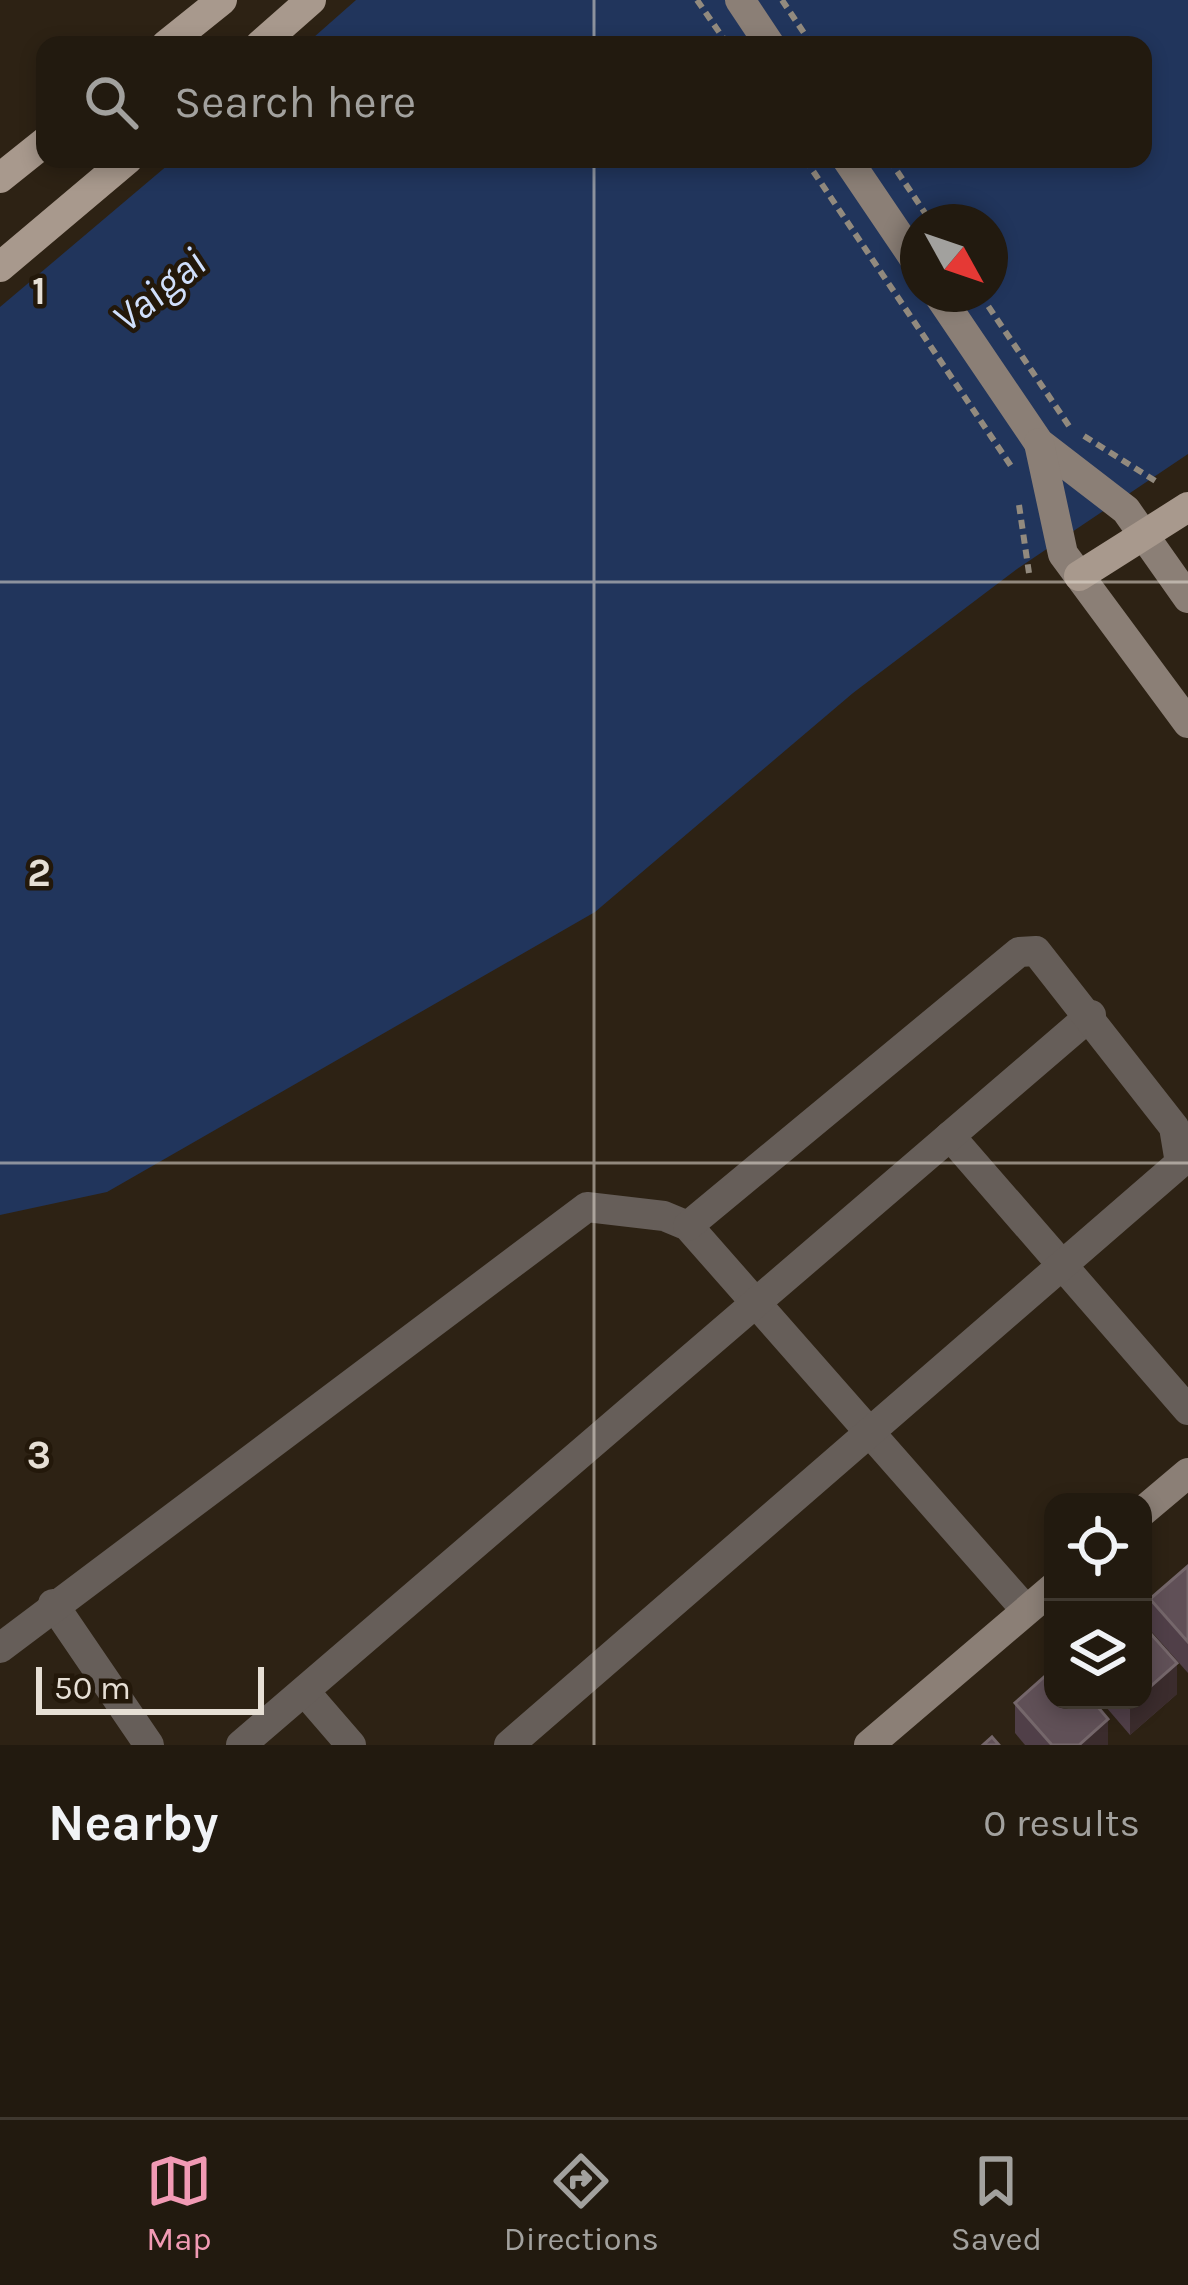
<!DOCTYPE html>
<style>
:root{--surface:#221a0f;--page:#2a2318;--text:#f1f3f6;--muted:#a2a19e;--line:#3f382f;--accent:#f19ab4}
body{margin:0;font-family:Karla,sans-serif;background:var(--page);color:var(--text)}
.controls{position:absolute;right:36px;bottom:36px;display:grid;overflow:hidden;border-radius:24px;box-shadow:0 6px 18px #0003}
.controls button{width:108px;height:108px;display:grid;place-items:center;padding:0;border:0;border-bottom:3px solid var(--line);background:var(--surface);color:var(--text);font:60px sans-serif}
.compass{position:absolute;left:900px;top:204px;width:108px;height:108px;border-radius:50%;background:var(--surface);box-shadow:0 6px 18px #0003;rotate:130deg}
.scale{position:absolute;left:36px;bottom:30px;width:228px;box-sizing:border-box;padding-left:12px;border:6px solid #e6dfd5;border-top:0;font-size:33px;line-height:42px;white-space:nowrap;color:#e6dfd5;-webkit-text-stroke:9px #23180a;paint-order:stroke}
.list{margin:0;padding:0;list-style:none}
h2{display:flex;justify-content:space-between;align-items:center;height:156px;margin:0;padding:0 48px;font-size:51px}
h2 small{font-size:39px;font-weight:400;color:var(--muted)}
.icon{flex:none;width:66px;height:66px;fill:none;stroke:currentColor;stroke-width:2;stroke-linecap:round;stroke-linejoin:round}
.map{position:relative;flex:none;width:1188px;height:1745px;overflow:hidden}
.search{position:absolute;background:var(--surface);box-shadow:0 6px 18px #0003;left:36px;right:36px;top:36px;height:132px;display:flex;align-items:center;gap:30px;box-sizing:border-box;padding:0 42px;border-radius:24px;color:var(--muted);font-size:45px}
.sheet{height:372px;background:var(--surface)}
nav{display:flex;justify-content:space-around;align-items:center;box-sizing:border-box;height:168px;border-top:3px solid var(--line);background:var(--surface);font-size:33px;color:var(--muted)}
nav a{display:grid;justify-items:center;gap:6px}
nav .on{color:var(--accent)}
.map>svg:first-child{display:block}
.water{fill:#21355c;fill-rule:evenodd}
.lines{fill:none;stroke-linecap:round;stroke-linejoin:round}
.path{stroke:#928a7e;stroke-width:6;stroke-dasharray:9 6;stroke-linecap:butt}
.street{stroke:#665e59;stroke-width:30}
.secondary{stroke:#8b7f76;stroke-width:30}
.primary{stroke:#a8998d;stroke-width:30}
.wall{fill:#503f48}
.shaded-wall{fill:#3b2c2d}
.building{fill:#605057;stroke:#75676b;stroke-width:3}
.grid{fill:none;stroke:#e6dfd5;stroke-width:3;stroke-opacity:0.55}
.labels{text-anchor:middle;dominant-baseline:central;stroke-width:9;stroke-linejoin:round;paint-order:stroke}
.water-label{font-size:42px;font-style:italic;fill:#d0dffb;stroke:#23180a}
.grid-label{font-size:39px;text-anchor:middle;font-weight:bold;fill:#e6dfd5;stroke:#23180a;stroke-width:9;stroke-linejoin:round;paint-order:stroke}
</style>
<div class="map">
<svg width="1188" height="1745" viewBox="0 0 1188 1745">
<rect width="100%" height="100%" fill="#2d2214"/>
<!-- water -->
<path class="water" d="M356 0H1188V454L1017 569 853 693 595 912 107 1192 0 1215V307L175 159H1143V45H305ZM918 222H990V294H918Z"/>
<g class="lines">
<!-- path -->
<g class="path">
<path d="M697 0 728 45"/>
<path d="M782 0 812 45"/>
<path d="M805 159 1013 469"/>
<path d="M889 159 931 222"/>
<path d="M980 294 1069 426"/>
<path d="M1084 436 1157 482"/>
<path d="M1019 505 1029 573"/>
</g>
<!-- street -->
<g class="street">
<path d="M950 1136 1188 1410"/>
<path d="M53 1604 149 1745"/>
<path d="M0 1648 587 1207 664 1216 688 1226 1026 1610"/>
<path d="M306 1693 351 1745"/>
<path d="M241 1745 1091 1015"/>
<path d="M509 1745 1180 1163 1174 1127 1036 951 1019 952 688 1226"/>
</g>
<!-- secondary -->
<g class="secondary">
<path d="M740 0 770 45"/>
<path d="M847 159 918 264"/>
<path d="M938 294 1039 443 1126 510 1188 598"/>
<path d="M1039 443 1063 554 1188 723"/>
<path d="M1143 1511 1188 1473"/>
<path d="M869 1745 1053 1588"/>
</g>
<!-- primary -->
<g class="primary">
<path d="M166 45 222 0"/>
<path d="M260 45 311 0"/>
<path d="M0 178 45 142"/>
<path d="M0 267 128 159"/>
<path d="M1079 576 1188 507"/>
</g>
</g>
<!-- wall -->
<g class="wall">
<path d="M1188 1566V1673L1150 1630V1599Z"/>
<path d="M1177 1694 1130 1735 1100 1700H1143Z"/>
<path d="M1015 1703 1108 1745H1025L1015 1733Z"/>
</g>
<!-- shaded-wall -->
<g class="shaded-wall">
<path d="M1177 1663V1694L1130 1735V1704L1135 1700H1143V1693Z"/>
<path d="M1108 1719V1745H1079Z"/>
</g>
<!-- building -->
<g class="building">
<path d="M1188 1566V1642L1150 1599Z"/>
<path d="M1143 1625 1177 1663 1143 1693Z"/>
<path d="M1053 1669V1700H1092L1108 1719 1079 1745H1052L1015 1703Z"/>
<path d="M992 1737 999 1745H983Z"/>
</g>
<!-- grid -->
<path class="grid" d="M594 0V45M594 159V1745M0 582H1188M0 1163H1188"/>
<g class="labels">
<!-- water labels -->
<g class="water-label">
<text transform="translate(159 290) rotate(-39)">Vaigai</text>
</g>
</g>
<g class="grid-label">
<text x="39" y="304">1</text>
<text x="39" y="886">2</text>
<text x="39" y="1468">3</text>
</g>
</svg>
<div class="controls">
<button><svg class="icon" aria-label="locate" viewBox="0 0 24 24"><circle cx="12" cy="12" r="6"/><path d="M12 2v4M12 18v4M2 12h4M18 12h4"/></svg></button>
<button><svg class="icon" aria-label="layers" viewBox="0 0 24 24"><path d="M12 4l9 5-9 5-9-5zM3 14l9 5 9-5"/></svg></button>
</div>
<svg class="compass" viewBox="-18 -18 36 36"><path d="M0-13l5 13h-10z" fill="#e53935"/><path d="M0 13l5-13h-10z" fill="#a2a19e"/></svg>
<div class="scale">50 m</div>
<div class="search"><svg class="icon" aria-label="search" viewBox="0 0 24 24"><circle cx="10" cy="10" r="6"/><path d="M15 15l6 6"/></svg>Search here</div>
</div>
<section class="sheet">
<h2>Nearby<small>0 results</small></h2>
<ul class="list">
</ul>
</section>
<nav>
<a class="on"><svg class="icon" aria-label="map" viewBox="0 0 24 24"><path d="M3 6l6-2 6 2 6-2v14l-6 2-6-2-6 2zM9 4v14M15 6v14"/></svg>Map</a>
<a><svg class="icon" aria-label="directions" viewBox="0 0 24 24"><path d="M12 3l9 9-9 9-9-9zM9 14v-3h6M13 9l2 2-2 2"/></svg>Directions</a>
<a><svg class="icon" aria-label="saved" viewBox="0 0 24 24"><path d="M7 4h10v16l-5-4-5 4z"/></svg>Saved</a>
</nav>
